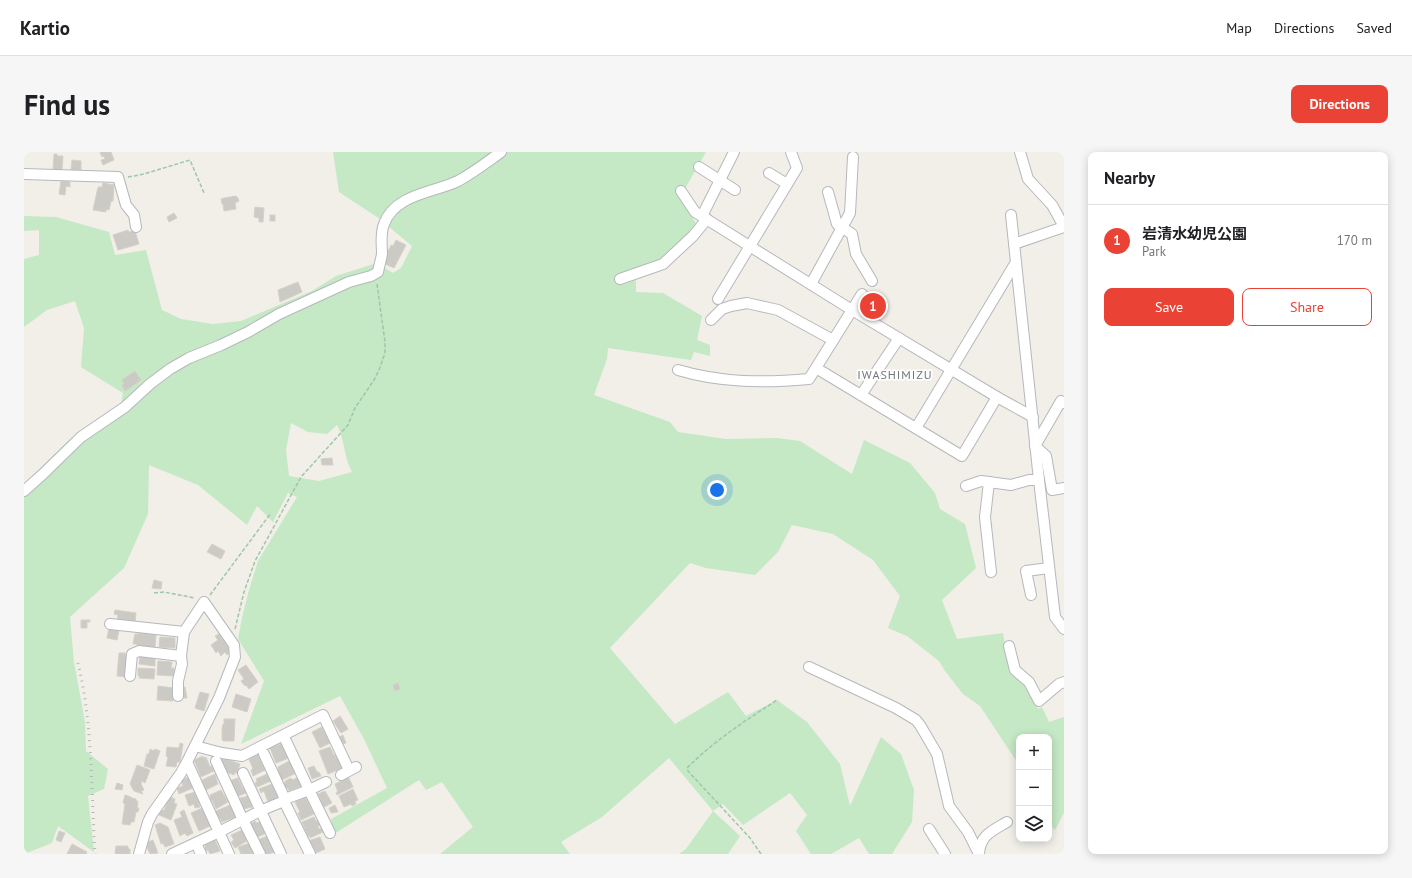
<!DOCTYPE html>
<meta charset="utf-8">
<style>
:root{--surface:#fff;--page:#f6f6f6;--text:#202124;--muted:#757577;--line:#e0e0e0;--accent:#ea4335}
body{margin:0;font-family:"PT Sans","Noto Sans JP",sans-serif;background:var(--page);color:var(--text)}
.controls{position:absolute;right:12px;bottom:12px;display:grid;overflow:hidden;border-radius:8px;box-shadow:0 2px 10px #0003}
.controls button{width:36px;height:36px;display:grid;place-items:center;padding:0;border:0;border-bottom:1px solid var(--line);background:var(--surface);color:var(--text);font:20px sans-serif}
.you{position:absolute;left:693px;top:338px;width:14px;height:14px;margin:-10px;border:3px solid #fff;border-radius:50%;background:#1a73e8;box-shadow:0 0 0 6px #1a73e833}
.badge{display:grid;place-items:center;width:26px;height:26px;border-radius:50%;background:var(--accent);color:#fff;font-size:13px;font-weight:700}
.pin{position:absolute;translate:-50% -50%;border:2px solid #fff;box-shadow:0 1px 4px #0006}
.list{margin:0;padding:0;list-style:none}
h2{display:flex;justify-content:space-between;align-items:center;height:52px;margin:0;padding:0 16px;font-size:17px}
h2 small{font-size:13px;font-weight:400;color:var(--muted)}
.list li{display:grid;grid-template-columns:26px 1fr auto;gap:12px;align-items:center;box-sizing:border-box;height:72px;padding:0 16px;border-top:1px solid var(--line)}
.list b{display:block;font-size:15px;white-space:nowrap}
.list p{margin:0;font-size:13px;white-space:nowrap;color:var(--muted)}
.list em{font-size:13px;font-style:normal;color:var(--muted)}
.actions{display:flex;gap:8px;padding:12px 16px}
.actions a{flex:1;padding:9px 0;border:1px solid var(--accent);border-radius:8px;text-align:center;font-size:14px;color:var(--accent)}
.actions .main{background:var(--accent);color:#fff}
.icon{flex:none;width:22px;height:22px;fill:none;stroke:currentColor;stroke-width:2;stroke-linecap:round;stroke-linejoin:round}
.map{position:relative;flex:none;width:1040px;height:702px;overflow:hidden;border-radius:8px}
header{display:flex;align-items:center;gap:24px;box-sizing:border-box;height:56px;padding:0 20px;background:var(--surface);border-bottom:1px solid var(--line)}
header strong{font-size:19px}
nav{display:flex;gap:22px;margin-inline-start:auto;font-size:14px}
.intro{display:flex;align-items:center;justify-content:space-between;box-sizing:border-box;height:96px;padding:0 24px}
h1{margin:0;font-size:28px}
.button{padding:10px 18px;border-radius:8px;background:var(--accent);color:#fff;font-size:14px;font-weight:700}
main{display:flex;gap:24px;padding:0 24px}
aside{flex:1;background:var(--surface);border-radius:8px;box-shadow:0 2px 10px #0003}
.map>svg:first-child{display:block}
.green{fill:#c5e8c5;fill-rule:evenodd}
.building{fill:#cccac5;stroke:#d6d1c6}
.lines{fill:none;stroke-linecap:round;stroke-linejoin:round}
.minor-casing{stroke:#b5b8bc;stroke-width:12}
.path{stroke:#9cc7a9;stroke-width:1.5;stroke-dasharray:4 2;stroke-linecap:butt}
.minor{stroke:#fff;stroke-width:10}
.rail{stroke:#b6b7b8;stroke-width:3;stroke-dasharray:1 5;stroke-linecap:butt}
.labels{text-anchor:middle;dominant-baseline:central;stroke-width:3.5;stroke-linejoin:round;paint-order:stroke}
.neighbourhood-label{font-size:12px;letter-spacing:1px;fill:#70757a;stroke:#fff}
</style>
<header>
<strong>Kartio</strong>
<nav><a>Map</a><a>Directions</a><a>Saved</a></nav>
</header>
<div class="intro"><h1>Find us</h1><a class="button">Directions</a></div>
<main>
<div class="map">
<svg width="1040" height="702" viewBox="0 0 1040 702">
<rect width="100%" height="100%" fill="#f1efe8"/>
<!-- green -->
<g class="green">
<path d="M309 0H682L662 35 653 39 673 73 660 88 635 109 593 123 598 133 612 128V140L639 141 678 164 673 188 686 193V204L670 200 667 208 584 196 583 207 570 243 646 270 654 280 702 287 753 286 776 289 828 322 840 288 886 311 911 341 916 357 941 372 952 416 918 448 933 487 979 481 981 494 1014 557 1018 555 1025 570 1040 565V661L1031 678 1025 671V585H995V613L956 554 939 542 921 519 915 509 883 484 864 476 876 444 849 408 809 382 768 373 754 400 731 423 682 416 666 411 586 496 651 572 704 540 722 564 753 548 783 570 816 612 826 654 857 585 877 602 890 638 888 670 868 702H845L835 686 807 702H787L772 679 783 663 766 641 719 673 699 652 689 659 716 684 704 702H655L662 697 689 659 645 606 578 665 537 690 546 702H416L449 675 418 630 402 638 395 628 310 682 307 667 363 636 340 587 316 544 217 592 240 529 214 487 218 466 225 438 234 409 273 345 264 341 249 370 233 354 223 373 174 333 125 313 124 362 100 416 46 465 50 510 61 570 62 599 84 617 80 637 64 644 70 700 34 674 28 691 0 702V332L46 287 97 253 99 241 57 215 60 176 51 149 23 158 0 175V107L15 103V78L0 79V64L32 65 85 80 91 103 122 98 138 158 157 167 189 172 217 169 288 139 312 124 353 111 369 121 377 116 388 94 353 65 315 40ZM267 271 284 280 303 282 313 273C321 288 320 306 328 320L295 329 265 324 262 298Z"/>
<path d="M842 142 864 155 857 167 838 156 837 153Z"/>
</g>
<!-- building -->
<g class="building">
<path d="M76 0H87L90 8 79 13 77 8 81 7 80 4 78 5Z"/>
<path d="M30 2H33V4H39L38 18H29Z"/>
<path d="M48 8 57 9V18H47Z"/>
<path d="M37 29 46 30V35L42 34 41 43 35 42Z"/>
<path d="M79 31 90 33 89 49H87L85 58 82 57V60L69 58 74 35H78Z"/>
<path d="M212 44 214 46 215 49 211 51 212 57 200 59 199 52H198L197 47 200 46Z"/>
<path d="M231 55 240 56 239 70H235V66L230 65Z"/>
<path d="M150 61 153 66 145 70 143 65Z"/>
<rect x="246" y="63" width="5" height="6"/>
<path d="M104 78 105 80 111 79 115 92 94 98 89 83Z"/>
<path d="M372 88 382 93 370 116 359 111 363 103 361 102 363 97 365 98 367 93 369 94Z"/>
<path d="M274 130 278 140 256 150 254 138Z"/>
<path d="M111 219 117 228 101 239 98 233 100 232 98 228Z"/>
<path d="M308 306 309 313H298L297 307Z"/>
<path d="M188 392 201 399 197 407 183 400Z"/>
<path d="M130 428 138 430 137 437 128 436Z"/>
<path d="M91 458 112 461 111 470 93 468 94 463 90 462Z"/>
<path d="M57 468H66V470H63V476H57Z"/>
<path d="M85 476 95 478 93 488 83 486Z"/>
<path d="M115 481 132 483 131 496 113 494V492H109L111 482H114Z"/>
<path d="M195 482 207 500 203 503 201 500 197 504 194 499 192 501 187 493 194 488 191 484Z"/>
<path d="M136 485 151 486V496L135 495Z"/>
<path d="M95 501H101L102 505H105L103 525 93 524Z"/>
<path d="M116 504 131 505V514L115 512Z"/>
<path d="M134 509 148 510 147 516H150V524L133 523Z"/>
<path d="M222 513 234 530 225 537 222 533 221 534 217 529 220 527 214 518Z"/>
<path d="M114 516 131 517 130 527 115 526 116 524H114Z"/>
<path d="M374 531 376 537 371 539 369 533Z"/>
<path d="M134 534 150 536 149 549 133 548Z"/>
<path d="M161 535 163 546H158L157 536Z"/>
<path d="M176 540 185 542 180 559 171 556Z"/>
<path d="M212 542 227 547 223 560 208 555Z"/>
<path d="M316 564 324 577 317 581 309 569Z"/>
<path d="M200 567H211L210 589H199V588H198V578L199 572 200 573Z"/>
<path d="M298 575 306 591 296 596 288 580Z"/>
<path d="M319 583 322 591 319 592 315 585Z"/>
<path d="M156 591 159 592 156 610H153L152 615 142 614 144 605 142 604 143 595 155 596Z"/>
<path d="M259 591 265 606 252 611 246 596Z"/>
<path d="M306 595 310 603H311L312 606 314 605 316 613H318L319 616 304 622 295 599Z"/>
<path d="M126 597 130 599 131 597 136 599 130 617 120 614 123 602H125Z"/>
<path d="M234 603 241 618 229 624 227 618 229 617 225 607Z"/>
<path d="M179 604V606L182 605 186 615 188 614 190 619 177 625 170 608Z"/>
<path d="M199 606 216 612 213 621H211L210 623 200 619 197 615Z"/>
<path d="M267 608 272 621 256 629 253 623 255 622 254 615Z"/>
<path d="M113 613 126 618 121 631 118 629 117 632 120 638 117 639 119 642 110 639 106 632Z"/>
<path d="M290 614 293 620H295L297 624 288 627 284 616Z"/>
<path d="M191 622 194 632 182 638 178 628Z"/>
<path d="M243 622 247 629 233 635 231 631 233 630 232 627Z"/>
<path d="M323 622 329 635 313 643 312 640H314L311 632 319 628 317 625Z"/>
<path d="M165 625 169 636 155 642 153 636 159 634 157 628Z"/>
<path d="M214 626 219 637 221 636 222 641 212 645 205 629Z"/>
<path d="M267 626 268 628 273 626 274 628 276 627 278 634 265 639 264 636 261 637 259 632 261 631V629Z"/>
<path d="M93 631 99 633 98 638 91 637Z"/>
<path d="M248 632 254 645 244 650 240 639 237 641 235 637Z"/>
<path d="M329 637 334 648 331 649 332 652 328 654 327 652 320 655 315 644Z"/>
<path d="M197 638 204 650 192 657 188 648 187 649 186 643Z"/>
<path d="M301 639 308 651 300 655 294 642Z"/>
<path d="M171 640 176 655 171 656 170 652 165 654 161 643Z"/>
<path d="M101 643 107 645 108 646 112 647V649H114L113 656H115L114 660H112L110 670H107L106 673 98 672 101 652 99 651Z"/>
<path d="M145 644 151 647 150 651 153 652 147 668 135 663 137 657 140 659Z"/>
<path d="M225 644 228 655 220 657 216 646Z"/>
<path d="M281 645 290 662 277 668 274 661 276 660 271 650Z"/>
<path d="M206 653 212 665 198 670 196 666 193 667 190 660Z"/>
<path d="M311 653 314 660 307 661 305 656Z"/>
<path d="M178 656 186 674 175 679 167 661Z"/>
<path d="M160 658 169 681 163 684 161 681 156 684 150 668 158 665 156 660Z"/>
<path d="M290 665 292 669H295L297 673 294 674 295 677 298 676 299 680 286 686V684H284L278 670Z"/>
<path d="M231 669 232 671 236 670 242 681 232 686 226 672Z"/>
<path d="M136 671 144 675 150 692 141 695 139 691 137 692 131 673Z"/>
<path d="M218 678 223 689 211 696 207 690 210 688 207 683Z"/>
<path d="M35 679 41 681 37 690 32 688Z"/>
<path d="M243 684 250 700 245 702H239L234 688Z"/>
<path d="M296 685 301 697 292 701 289 694 286 695 284 689Z"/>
<path d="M129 688 134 701 126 702 121 691Z"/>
<path d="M191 688 196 699 186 702 184 698 182 699 181 693Z"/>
<path d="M226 691 231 702H217L214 695Z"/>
<path d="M48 692 63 700 62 702H43Z"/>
<path d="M92 694H104V697H106V702H91Z"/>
</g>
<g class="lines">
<!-- minor casing -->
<g class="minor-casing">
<g id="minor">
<path d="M996 0 1004 27 1028 53 1037 69 1039 75"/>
<path d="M675 15 711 38"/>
<path d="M745 21 763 32"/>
<path d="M0 22 94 25 102 53 110 63 112 75"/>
<path d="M657 39 671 60 828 158 973 245 1009 265"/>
<path d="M804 40 813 72 828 82 832 102 848 129"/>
<path d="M987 63 1015 328 1031 465 1040 477"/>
<path d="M678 64 710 0"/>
<path d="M990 92 1040 75"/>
<path d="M596 127 639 112 669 84 683 67"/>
<path d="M787 132 826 61 829 5"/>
<path d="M694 147 773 16 767 0"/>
<path d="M687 168 698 157 707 154 723 151 754 158 809 188"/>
<path d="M792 216 938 304 973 245"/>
<path d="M654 218C697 231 741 231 785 227L838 142"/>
<path d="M837 243 875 186"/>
<path d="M1040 251 1037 249 1011 294 1022 304 1028 338 1040 336"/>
<path d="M892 276 992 110"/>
<path d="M965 330 961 365 967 420"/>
<path d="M942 334 957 329 987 333 1005 328H1015"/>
<path d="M0 339 19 322 57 285 101 255 126 232 146 217 165 206 197 193 224 180 255 162 325 130 347 124 354 120C355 114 357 108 358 102 358 92 356 82 360 72 371 42 409 41 434 29 449 21 463 10 477 0"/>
<path d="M1007 443 1002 419 1025 416"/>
<path d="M86 472 160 480 180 450 210 493 211 505 195 546 163 610 157 621 128 662 124 670 115 702"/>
<path d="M985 494 991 518 1005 530 1015 549 1035 532 1040 530"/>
<path d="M785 515 872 556 892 568 896 573 913 602 925 654 944 680 955 702"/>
<path d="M106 524 108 502 115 499 157 504 160 480"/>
<path d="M154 544V529L158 512 157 504"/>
<path d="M171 594 198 601 218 604 299 563 325 618"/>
<path d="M240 602 261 647"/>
<path d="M192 609 219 668 236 702"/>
<path d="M163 610 205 702"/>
<path d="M219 621 257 702"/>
<path d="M317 623 332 615"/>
<path d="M302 630 285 638 306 681"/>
<path d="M260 649 286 702"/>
<path d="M905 677 921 702"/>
<path d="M172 691 177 702"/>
<path d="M148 702 195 680 236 659 260 649 261 647 285 638 262 589"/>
<path d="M955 702C956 683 968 679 983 670"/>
</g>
</g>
<!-- path -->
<g class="path">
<path d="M104 25 120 22 166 8 180 41"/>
<path d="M130 441 140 440 171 446"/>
<path d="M186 443 247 361"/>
<path d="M211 477 220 440 231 409 277 325 324 273 331 256 350 228 355 218 361 201V190L353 132"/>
<path d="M737 702 726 686 664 619 663 616C691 588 721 569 753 548"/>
</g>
<!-- minor -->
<use href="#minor" class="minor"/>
<!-- rail -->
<path class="rail" d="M54 511C69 573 67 639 71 702"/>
</g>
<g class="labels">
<!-- neighbourhood labels -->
<g class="neighbourhood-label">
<text x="871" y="222">IWASHIMIZU</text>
</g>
</g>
</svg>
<div class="controls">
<button>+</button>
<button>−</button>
<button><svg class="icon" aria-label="layers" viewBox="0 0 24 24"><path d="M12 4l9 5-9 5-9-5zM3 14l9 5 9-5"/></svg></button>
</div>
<div class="you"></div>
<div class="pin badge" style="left:849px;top:154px">1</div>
</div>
<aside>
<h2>Nearby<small></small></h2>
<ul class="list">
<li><span class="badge">1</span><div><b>岩清水幼児公園</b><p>Park</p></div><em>170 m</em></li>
</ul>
<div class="actions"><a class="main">Save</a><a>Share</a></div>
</aside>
</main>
